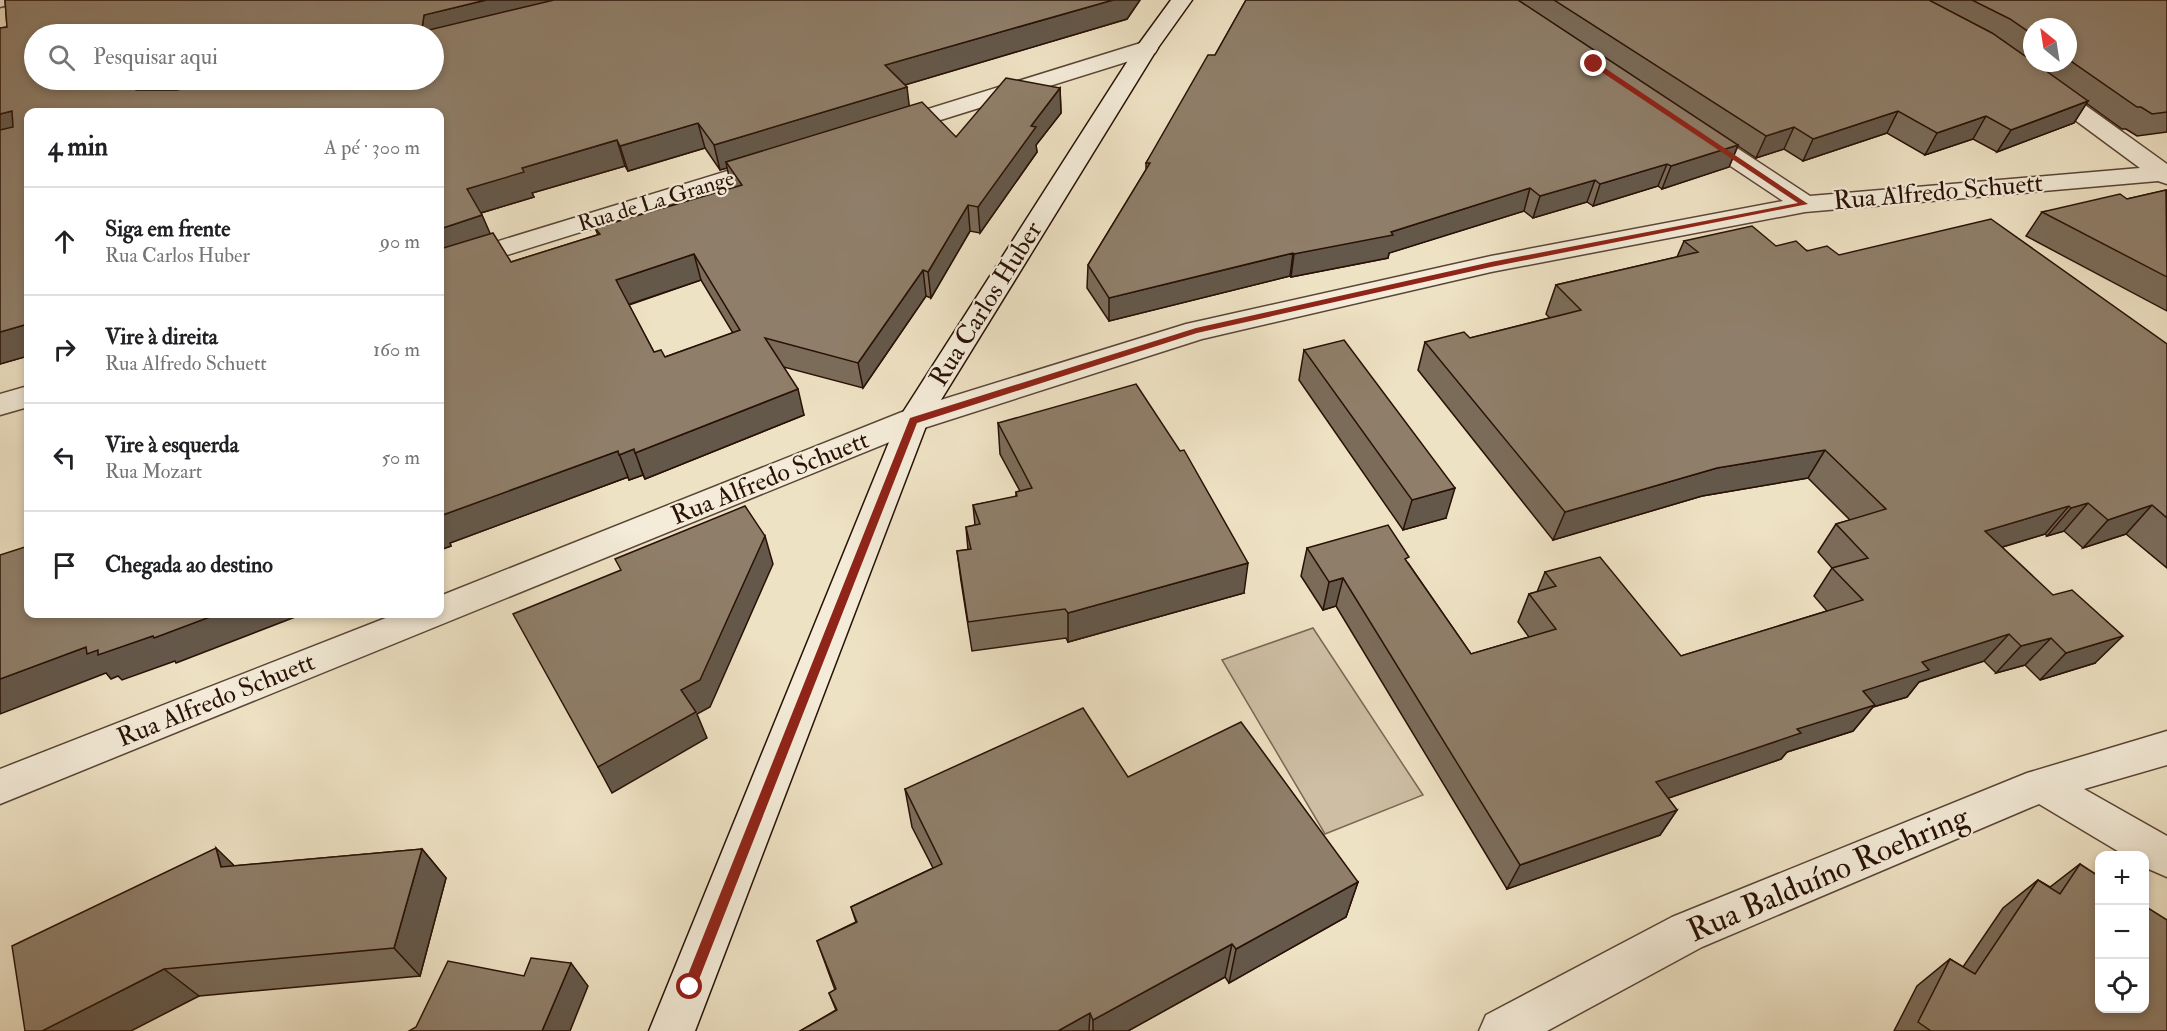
<!DOCTYPE html>
<html lang="pt">
<meta charset="utf-8">
<style>
:root{--surface:#fff;--page:#f6f6f6;--text:#202124;--muted:#757577;--line:#e0e0e0}
body{margin:0;font-family:"IM FELL Double Pica",serif;background:var(--page);color:var(--text)}
.controls{position:absolute;right:18px;bottom:18px;display:grid;overflow:hidden;border-radius:12px;box-shadow:0 3px 9px #0003}
.controls button{width:54px;height:54px;display:grid;place-items:center;padding:0;border:0;border-bottom:2px solid var(--line);background:var(--surface);color:var(--text);font:30px sans-serif}
.compass{position:absolute;left:2023px;top:18px;width:54px;height:54px;border-radius:50%;background:var(--surface);box-shadow:0 3px 9px #0003;rotate:330deg}
.stop{position:absolute;width:18px;height:18px;margin:-14px;border:4px solid #8f2418;border-radius:50%;background:#fff}
.stop.end{background:#8f2418;border-color:#fff;box-shadow:0 2px 6px #0008}
.list{margin:0;padding:0;list-style:none}
h2{display:flex;justify-content:space-between;align-items:center;height:78px;margin:0;padding:0 24px;font-size:26px}
h2 small{font-size:20px;font-weight:400;color:var(--muted)}
.list li{display:grid;grid-template-columns:39px 1fr auto;gap:18px;align-items:center;box-sizing:border-box;height:108px;padding:0 24px;border-top:2px solid var(--line)}
.list b{display:block;font-size:22px;white-space:nowrap}
.list p{margin:0;font-size:20px;white-space:nowrap;color:var(--muted)}
.list em{font-size:20px;font-style:normal;color:var(--muted)}
.icon{flex:none;width:33px;height:33px;fill:none;stroke:currentColor;stroke-width:2;stroke-linecap:round;stroke-linejoin:round}
.map{position:relative;flex:none;width:2167px;height:1031px;overflow:hidden}
.search{position:absolute;background:var(--surface);box-shadow:0 3px 9px #0003;left:24px;top:24px;width:420px;height:66px;display:flex;align-items:center;gap:15px;box-sizing:border-box;padding:0 21px;border-radius:33px;color:var(--muted);font-size:22px}
.panel{position:absolute;background:var(--surface);box-shadow:0 3px 9px #0003;left:24px;top:108px;width:420px;height:510px;border-radius:12px}
.map>svg:first-child{display:block}
.green{fill:#cdbea4;stroke:#7b6855;stroke-width:1.5}
.lines{fill:none;stroke-linecap:round;stroke-linejoin:round}
.minor-casing{stroke:#5a4536;stroke-width:3}
.secondary-casing{stroke:#291106;stroke-width:3}
.minor{fill:#f4ecd9;fill-rule:evenodd}
.secondary{fill:#f4ecd9;fill-rule:evenodd}
.wall{fill:#7b6c5a;stroke:#291106;stroke-width:1.5;fill-rule:evenodd}
.shaded-wall{fill:#64584a;stroke:#291106;stroke-width:1.5}
.building{fill:#8f7e69;stroke:#291106;stroke-width:1.5;fill-rule:evenodd}
.route{fill:#8f2418}
.labels{text-anchor:middle;dominant-baseline:central;stroke-width:4.5;stroke-linejoin:round;paint-order:stroke}
.far-street-label{font-size:22px;fill:#291106;stroke:#f4ecd9}
.street-label{font-size:26px;fill:#291106;stroke:#f4ecd9}
.near-street-label{font-size:32px;fill:#291106;stroke:#f4ecd9}
</style>
<div class="map">
<svg width="2167" height="1031" viewBox="0 0 2167 1031">
<rect width="100%" height="100%" fill="#eee2c4"/>
<filter id="stains"><feTurbulence type="fractalNoise" baseFrequency=".00333" numOctaves="4"/><feColorMatrix values="0 0 0 0 .2 0 0 0 0 .09 0 0 0 0 .02 0 0 0 .5 -.17"/></filter>
<radialGradient id="worn" r=".72"><stop offset=".6" stop-color="#630" stop-opacity="0"/><stop offset="1" stop-color="#630" stop-opacity=".3"/></radialGradient>
<!-- green -->
<path class="green" d="M1313 628 1423 795 1325 834 1222 660Z"/>
<g class="lines">
<!-- minor casing -->
<g class="minor-casing">
<g id="minor">
<path d="M0 0H15L12 4 0 7Z"/>
<path d="M1147 41 1155 43 1158 48 1155 53 899 133 891 135 883 133 879 128 883 123Z"/>
<path d="M2045 80 2053 82 2167 164V184L2158 181 1805 212 1491 272 1202 339 924 428 0 804V769L396 614H440V596L902 412 1186 324 1491 256 1783 201 1687 137 1684 132 1687 127 1696 125 1705 127 1810 196 2140 168 2037 92 2033 87 2037 82Z"/>
<path d="M773 157 782 159 785 164 782 169 440 276V259Z"/>
<path d="M28 386V407L0 415V394Z"/>
<path d="M2167 731V765L2084 789 2167 836V877L2144 867V856H2126L2039 804 1702 947 1547 1031H1479L1486 1015 1672 917 2027 773Z"/>
</g>
</g>
<!-- secondary casing -->
<g class="secondary-casing">
<path id="secondary" d="M1171 0H1192L1157 49 928 421 695 1031H649L898 420 1136 48Z"/>
</g>
<!-- minor -->
<use href="#minor" class="minor"/>
<!-- secondary -->
<use href="#secondary" class="secondary"/>
</g>
<!-- wall -->
<g class="wall">
<path d="M5 0H1140L1127 19 904 85 909 106 956 137 1060 88 1061 113 1036 145 1037 152 980 233 970 231 931 298 926 296 863 388 784 367 804 415 645 479 643 475 629 480 628 477 450 543 451 546 440 550V112H28V356L0 364V28L7 27ZM34 34H434V80H34ZM705 148 720 170 727 168 732 188 595 228 598 235 511 262 490 234 481 213 534 197 532 193 625 166 628 171ZM701 280 733 333 665 357 654 352 629 305Z"/>
<path d="M1246 0H2167V132L2137 136 2126 129H2122L2086 103 2074 123 1997 152 1973 139 1925 155 1887 133 1803 161 1784 149 1756 158 1738 146 1729 167 1662 189 1658 186 1593 206 1587 202 1533 218 1524 211 1389 253 1388 258 1291 277 1290 276 1109 321 1087 288 1088 265 1146 170V163L1215 55ZM2032 27H2068V63H2032Z"/>
<path d="M2167 190V311L2026 236 2042 212 2127 199Z"/>
<path d="M1684 241 1776 246 1839 255 2167 344V568L2126 534 2083 548 2064 531 2047 536 2045 534 2002 547 2095 663 2040 680 2025 665 1996 673 1984 661 1919 682 1907 697 1873 707 1853 731 1787 752 1781 759 1668 798 1677 810 1660 835 1507 889 1336 606 1323 610 1301 576 1307 548 1408 563 1471 654 1529 637 1518 622 1529 594 1537 592 1545 572 1681 656 1827 611 1814 596 1832 568 1818 552 1836 524 1850 520 1808 478 1702 496 1553 540 1418 370 1425 342 1470 338 1550 318 1546 314 1556 285 1677 257Z"/>
<path d="M1304 350 1446 518 1403 530 1299 380Z"/>
<path d="M998 423 1244 593 1068 642 1066 638 972 651 961 581 957 551 968 550 966 527 975 525 973 505 1016 497V492L1020 491 1000 454Z"/>
<path d="M1128 777 1358 882 1346 917 1229 983 1225 977 1128 1031H800L836 1010 829 993 835 990 817 941 856 922 851 907 933 868 912 827 905 789Z"/>
<path d="M422 849 446 878 420 976 199 996 25 1031 234 866Z"/>
<path d="M2080 864 2167 1031H1894L1917 986 1950 959 1963 967 2003 908 2038 880 2050 887Z"/>
</g>
<!-- shaded-wall -->
<g class="shaded-wall">
<path d="M486 0H590L424 34 422 29 424 15Z"/>
<path d="M1113 0H1140L1127 19 888 90 885 65Z"/>
<path d="M140 80H264L154 105 134 88Z"/>
<path d="M907 87 910 112 726 162 727 168 720 170 714 145Z"/>
<path d="M1060 88 1061 113 1036 145 1037 152 980 233 978 207 1031 126Z"/>
<path d="M2088 101 2074 123 1997 152 2011 130Z"/>
<path d="M12 111 28 135 0 143V114Z"/>
<path d="M1898 111 1887 133 1803 161 1813 139Z"/>
<path d="M1986 116 1973 139 1925 155 1937 133Z"/>
<path d="M698 123 705 148 628 171 620 146Z"/>
<path d="M1794 127 1784 149 1756 158 1766 136Z"/>
<path d="M617 140 625 166 532 193 534 197 477 214 467 189 522 168Z"/>
<path d="M1738 145 1729 167 1662 189 1671 166Z"/>
<path d="M1667 164 1658 186 1593 206 1600 184Z"/>
<path d="M1595 180 1587 202 1533 218 1540 196Z"/>
<path d="M1530 188 1524 211 1389 253 1388 258 1291 277 1294 254 1391 232Z"/>
<path d="M968 205 970 231 931 298 928 272Z"/>
<path d="M482 215 493 240 440 258V229Z"/>
<path d="M1293 253 1290 276 1109 321V298Z"/>
<path d="M694 254 701 280 624 306 616 280Z"/>
<path d="M923 270 926 296 863 388 858 363Z"/>
<path d="M28 324V356L0 364V332Z"/>
<path d="M798 389 804 415 645 479 635 453Z"/>
<path d="M634 449 643 475 629 480 619 455Z"/>
<path d="M1825 450 1808 478 1702 496 1553 540 1565 512 1717 468Z"/>
<path d="M618 451 628 477 450 543 451 546 440 550V516Z"/>
<path d="M1455 488 1446 518 1403 530 1412 500Z"/>
<path d="M2088 503 2064 531 2047 536 2071 508Z"/>
<path d="M2152 505 2126 534 2083 548 2108 520Z"/>
<path d="M2069 506 2045 534 1963 559 1985 531Z"/>
<path d="M765 536 773 564 710 707 697 714 707 738 612 793 598 767 681 690Z"/>
<path d="M1248 563 1244 593 1068 642V613Z"/>
<path d="M1343 578 1336 606 1323 610 1329 582Z"/>
<path d="M218 614H303L176 663 175 661 122 680 118 676 111 679 106 673 0 714V679L86 647 98 650 153 636Z"/>
<path d="M2009 634 1984 661 1919 682 1907 697 1873 707 1853 731 1787 752 1781 759 1640 808 1656 782 1797 729 1863 691 1922 662Z"/>
<path d="M2123 636 2095 663 2040 680 2066 653Z"/>
<path d="M2051 638 2025 665 1996 673 2021 646Z"/>
<path d="M1677 810 1660 835 1507 889 1520 865Z"/>
<path d="M216 848 247 878 221 867Z"/>
<path d="M422 849 446 878 420 976 394 948Z"/>
<path d="M1358 882 1346 917 1229 983 1236 949Z"/>
<path d="M1232 944 1225 977 1128 1031H1093V1020Z"/>
<path d="M571 963 588 986 570 1031H542Z"/>
<path d="M164 969 199 996 131 1031H42Z"/>
<path d="M1090 1013 1089 1031H1058Z"/>
</g>
<!-- building -->
<g class="building">
<path d="M5 0H486L424 15 422 29 425 31 554 0H1113L885 65 907 87 714 145 698 123 620 146 617 140 522 168 524 172 467 189 482 215 440 229V112H28V324L0 332V130L13 127 12 111 0 114V28L7 27ZM34 34H434V80H222L177 90H136L134 88 140 80H143H34Z"/>
<path d="M1246 0H1518L1738 145 1671 166 1667 164 1600 184 1595 180 1540 196 1530 188 1391 232 1393 235 1294 254 1293 253 1109 298 1088 265 1150 163H1146L1208 55H1215Z"/>
<path d="M1554 0H1929L1992 33 2032 61V63H2035L2088 101 2011 130 1986 116 1937 133 1898 111 1813 139 1794 127 1766 136Z"/>
<path d="M1972 0H2167V112L2152 114 2141 107H2137L2068 59V27H2032V34L2010 19Z"/>
<path d="M1006 78 1060 88 1031 126 1036 127 978 207 968 205 928 272 923 270 858 363 765 338 798 389 635 453 634 449 619 455 618 451 440 516V249L493 233 511 262 600 234 595 228 742 185 726 162 922 102 956 137ZM694 254 740 330 665 357 661 350 654 352 616 280Z"/>
<path d="M2166 190 2167 277 2042 212 2120 194 2127 199Z"/>
<path d="M1991 219 2167 344V518L2152 505 2108 520 2088 503 2071 508 2069 506 1985 531 2053 595 2072 590 2123 636 2066 653 2051 638 2021 646 2009 634 1922 662 1929 670 1863 691 1875 705 1797 729 1801 733 1656 782 1677 810 1520 865 1343 578 1329 582 1307 548 1388 525 1409 557 1405 559 1471 654 1556 629 1529 594 1556 586 1545 572 1600 557 1681 656 1863 600 1832 568 1868 558 1836 524 1886 509 1825 450 1717 468 1565 512 1425 342 1464 332 1470 338 1581 310 1556 285 1698 252 1684 241 1752 226 1776 246 1796 241 1807 251 1827 246 1839 255Z"/>
<path d="M1344 340 1455 488 1412 500 1304 350Z"/>
<path d="M1136 384 1180 451 1184 450 1248 563 1068 613 1065 609 968 622 957 551 971 549 966 527 980 524 973 505 1017 496 1016 492 1032 488 998 423Z"/>
<path d="M745 506 765 536 700 680 681 690 696 712 598 767 513 614 621 570 615 559Z"/>
<path d="M28 546V614H218L154 638 153 636 98 655V650L87 654 86 647 0 679V555Z"/>
<path d="M1083 708 1128 777 1241 722 1358 882 1236 949 1232 944 1093 1020 1090 1013 1058 1031H800L837 1010 829 993 836 989 817 941 857 922 851 907 942 864 905 789Z"/>
<path d="M216 848 221 867 422 849 394 948 164 969 42 1031H25L12 946Z"/>
<path d="M2080 864 2100 877V1008H2145V906L2167 920V1031H1931L1918 1022 1950 959 1975 974 2038 880 2060 894Z"/>
<path d="M531 958 571 963 542 1031H409L416 1027 448 961 524 976Z"/>
</g>
<!-- route -->
<path class="route" d="M1591 62H1596L1808 204 1491 267 1197 333 917 423 696 987 694 992 690 994 685 992 683 987 910 418 1196 328 1491 262 1798 203 1591 65Z"/>
<g class="labels">
<!-- far-street labels -->
<g class="far-street-label">
<text transform="translate(656 201) rotate(-17)">Rua de La Grange</text>
</g>
<!-- street labels -->
<g class="street-label">
<text transform="translate(1938 192) rotate(-5)">Rua Alfredo Schuett</text>
<text transform="translate(986 304) rotate(-58)">Rua Carlos Huber</text>
<text transform="translate(770 478) rotate(-22)">Rua Alfredo Schuett</text>
<text transform="translate(216 700) rotate(-22)">Rua Alfredo Schuett</text>
</g>
<!-- near-street labels -->
<g class="near-street-label">
<text transform="translate(1828 874) rotate(-23)">Rua Balduíno Roehring</text>
</g>
</g>
<rect width="100%" height="100%" filter="url(#stains)"/>
<rect width="100%" height="100%" fill="url(#worn)"/>
</svg>
<div class="controls">
<button>+</button>
<button>−</button>
<button><svg class="icon" aria-label="locate" viewBox="0 0 24 24"><circle cx="12" cy="12" r="6"/><path d="M12 2v4M12 18v4M2 12h4M18 12h4"/></svg></button>
</div>
<svg class="compass" viewBox="-18 -18 36 36"><path d="M0-13l5 13h-10z" fill="#e53935"/><path d="M0 13l5-13h-10z" fill="#757577"/></svg>
<div class="stop" style="left:690px;top:987px"></div>
<div class="stop end" style="left:1594px;top:64px"></div>
<div class="search"><svg class="icon" aria-label="search" viewBox="0 0 24 24"><circle cx="10" cy="10" r="6"/><path d="M15 15l6 6"/></svg>Pesquisar aqui</div>
<section class="panel">
<h2>4 min<small>A pé · 300 m</small></h2>
<ul class="list">
<li><svg class="icon" aria-label="ahead" viewBox="0 0 24 24"><path d="M12 20V5M6 11l6-6 6 6"/></svg><div><b>Siga em frente</b><p>Rua Carlos Huber</p></div><em>90 m</em></li>
<li><svg class="icon" aria-label="right" viewBox="0 0 24 24"><path d="M7 20v-9h11M14 6l5 5-5 5"/></svg><div><b>Vire à direita</b><p>Rua Alfredo Schuett</p></div><em>160 m</em></li>
<li><svg class="icon" aria-label="left" viewBox="0 0 24 24"><path d="M17 20v-9H6M10 6l-5 5 5 5"/></svg><div><b>Vire à esquerda</b><p>Rua Mozart</p></div><em>50 m</em></li>
<li><svg class="icon" aria-label="arrive" viewBox="0 0 24 24"><path d="M6 21V4h12l-3 4 3 4H6"/></svg><div><b>Chegada ao destino</b></div></li>
</ul>
</section>
</div>
